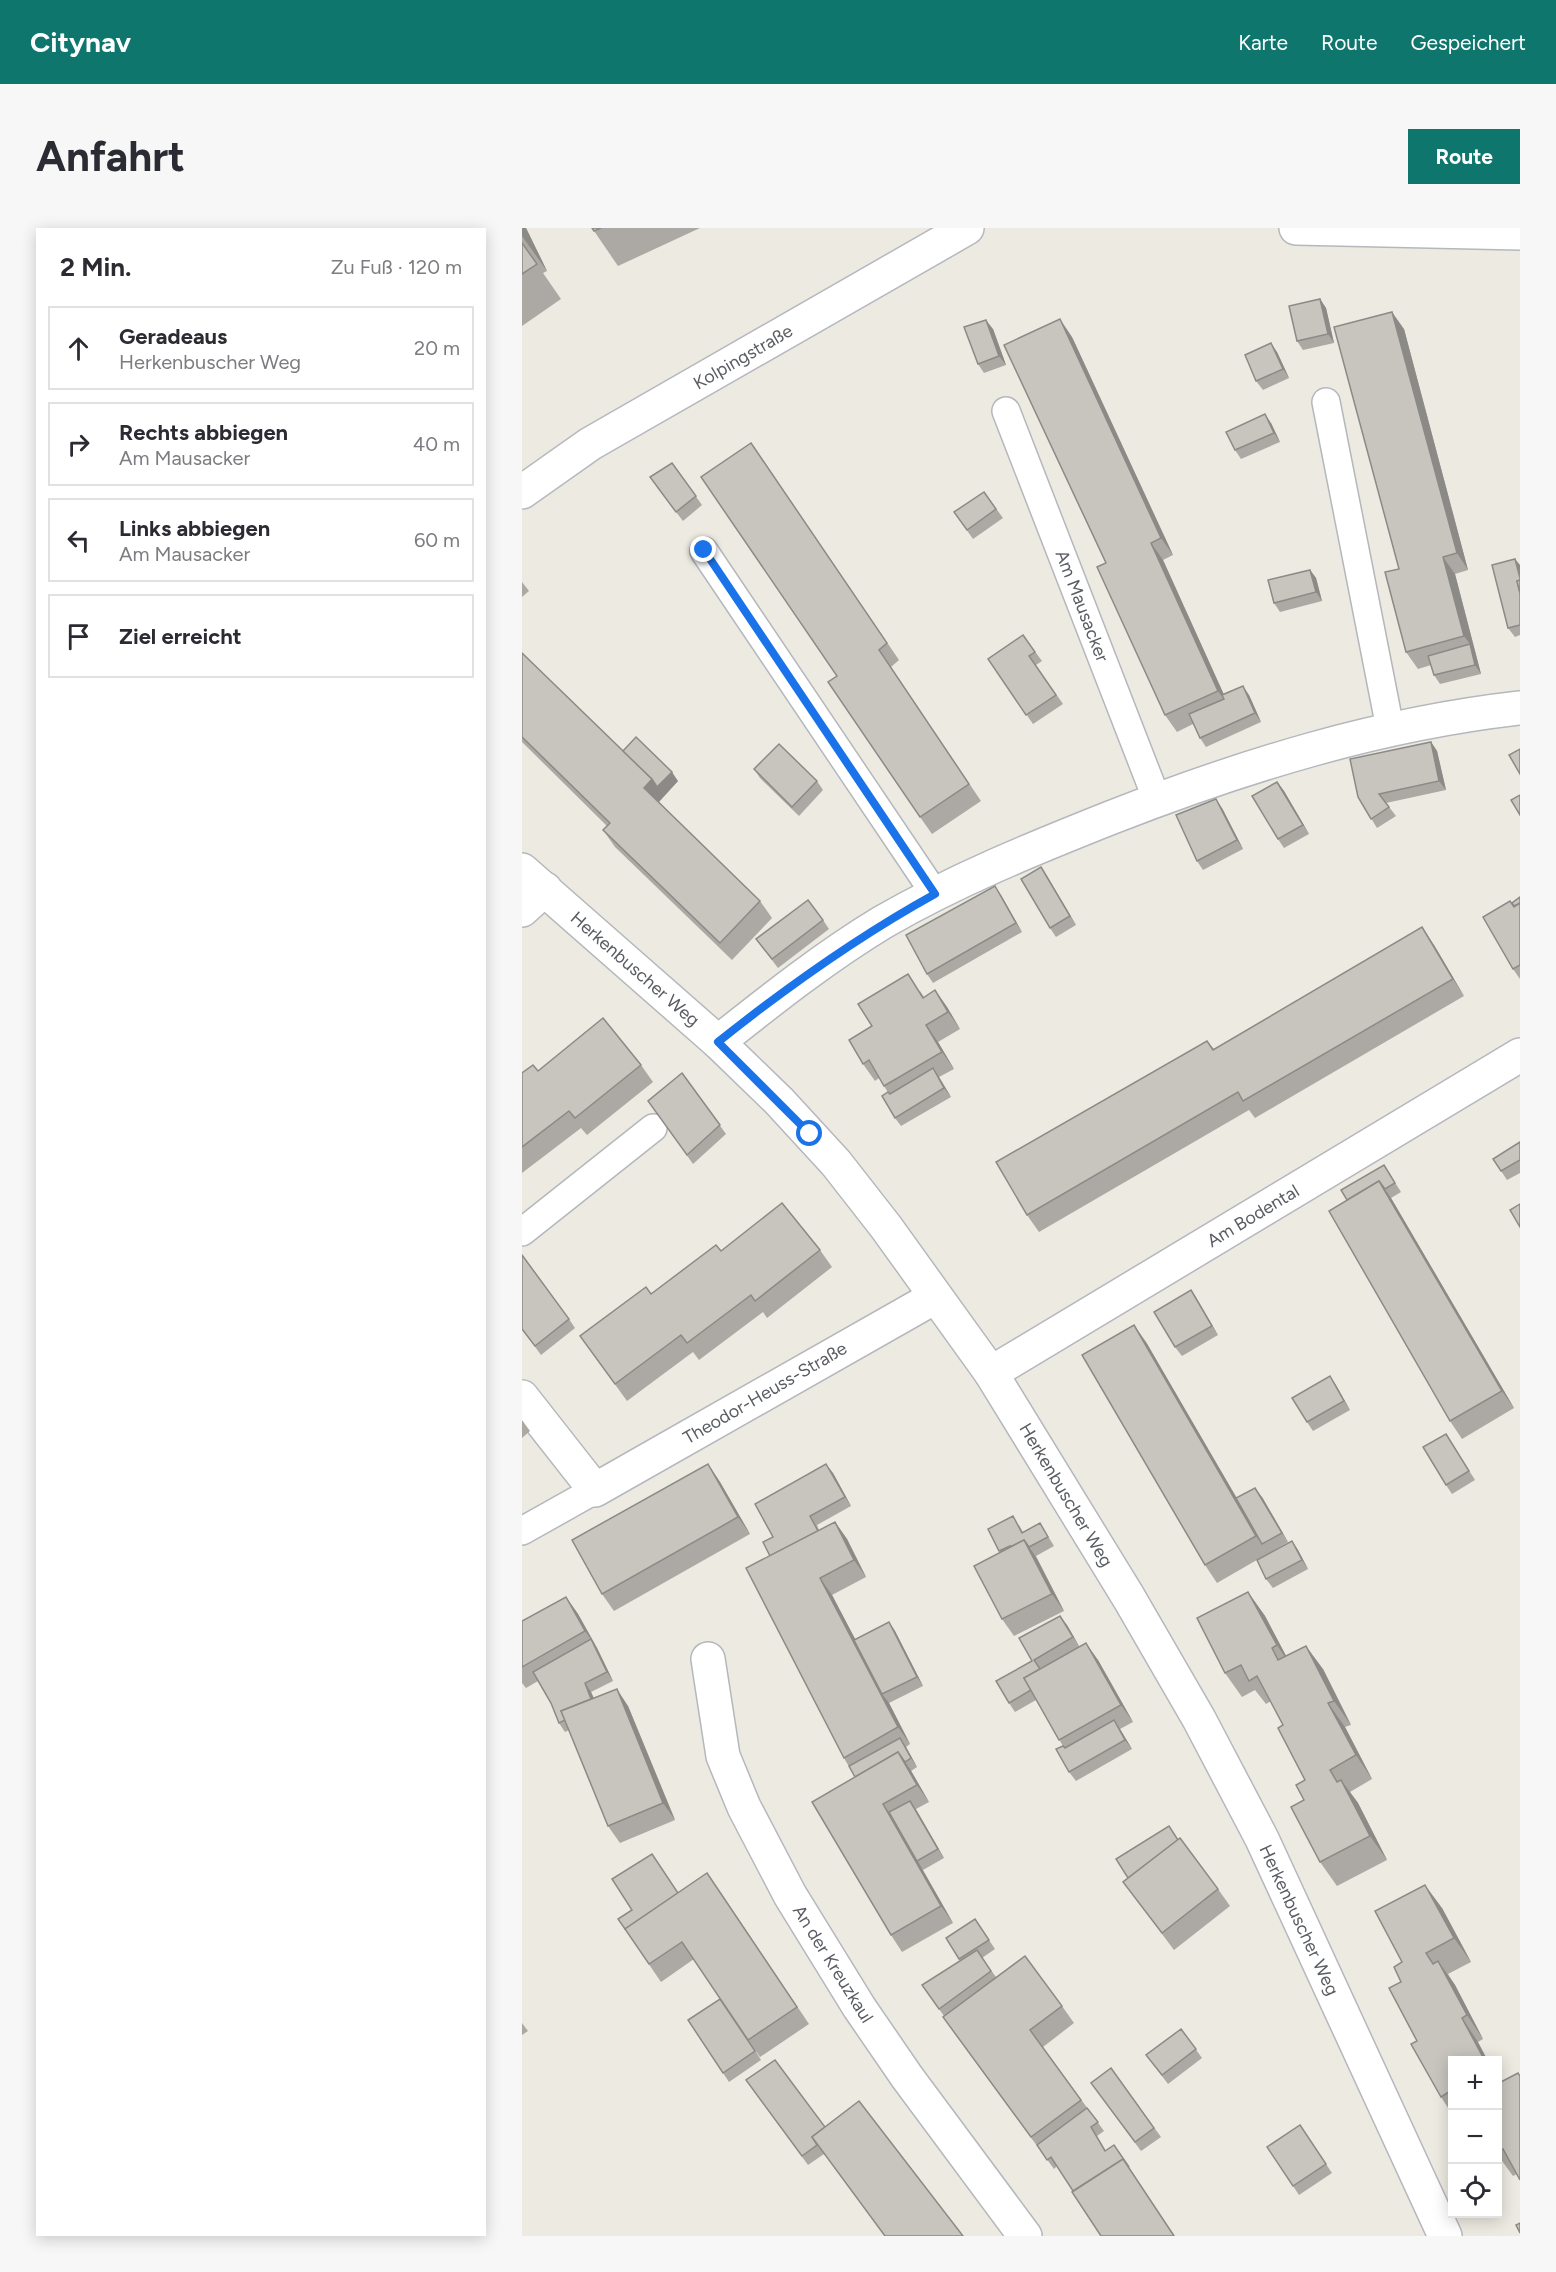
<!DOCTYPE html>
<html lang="de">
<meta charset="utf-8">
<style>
:root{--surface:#fff;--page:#f7f7f7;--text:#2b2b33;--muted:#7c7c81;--line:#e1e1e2;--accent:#0f766e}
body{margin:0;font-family:Figtree,sans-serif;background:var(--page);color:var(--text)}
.controls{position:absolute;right:18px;bottom:18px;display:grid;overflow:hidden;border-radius:0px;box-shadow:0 3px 15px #0003}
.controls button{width:54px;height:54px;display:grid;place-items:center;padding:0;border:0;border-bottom:2px solid var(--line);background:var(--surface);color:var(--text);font:30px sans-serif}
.stop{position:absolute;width:18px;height:18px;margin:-14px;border:4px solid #1a73e8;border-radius:50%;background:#fff}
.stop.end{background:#1a73e8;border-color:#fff;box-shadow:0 2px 6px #0008}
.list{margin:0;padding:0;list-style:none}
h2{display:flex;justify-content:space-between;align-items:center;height:78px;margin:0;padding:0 24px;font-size:26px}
h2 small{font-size:20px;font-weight:400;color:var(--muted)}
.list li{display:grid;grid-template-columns:39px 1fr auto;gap:18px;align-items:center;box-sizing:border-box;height:84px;margin:0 12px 12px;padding:0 12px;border:2px solid var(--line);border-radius:0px}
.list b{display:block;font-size:22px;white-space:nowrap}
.list p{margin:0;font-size:20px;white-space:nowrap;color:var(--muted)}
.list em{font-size:20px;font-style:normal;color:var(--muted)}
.icon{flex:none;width:33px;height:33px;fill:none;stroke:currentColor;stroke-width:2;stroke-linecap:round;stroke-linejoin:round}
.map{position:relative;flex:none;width:998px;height:2008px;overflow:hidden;border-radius:0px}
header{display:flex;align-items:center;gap:36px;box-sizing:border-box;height:84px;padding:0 30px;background:var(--accent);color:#fff}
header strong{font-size:28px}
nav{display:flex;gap:33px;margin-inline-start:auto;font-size:21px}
.intro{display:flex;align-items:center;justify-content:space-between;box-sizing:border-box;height:144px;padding:0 36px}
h1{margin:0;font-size:42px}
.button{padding:15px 27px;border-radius:0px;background:var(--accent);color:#fff;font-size:21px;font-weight:700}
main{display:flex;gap:36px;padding:0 36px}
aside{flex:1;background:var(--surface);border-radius:0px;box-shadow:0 3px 15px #0003}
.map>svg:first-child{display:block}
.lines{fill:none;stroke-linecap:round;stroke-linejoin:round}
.lane-casing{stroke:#b4b8bc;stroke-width:30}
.street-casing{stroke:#b4b8bc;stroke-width:36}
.secondary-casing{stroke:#b5b9be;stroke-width:36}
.lane{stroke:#fff;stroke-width:27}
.street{stroke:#fff;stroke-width:33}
.secondary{stroke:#fff;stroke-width:33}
.wall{fill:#aca9a4}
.shaded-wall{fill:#8c8a86}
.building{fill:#c8c5bf;stroke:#8c8a86;stroke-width:1.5}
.route{stroke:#1a73e8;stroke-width:8}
.labels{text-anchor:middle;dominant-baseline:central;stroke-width:4.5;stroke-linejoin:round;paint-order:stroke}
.street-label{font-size:18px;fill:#5a5e63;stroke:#fff}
</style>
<header>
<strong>Citynav</strong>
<nav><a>Karte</a><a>Route</a><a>Gespeichert</a></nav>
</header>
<div class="intro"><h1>Anfahrt</h1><a class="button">Route</a></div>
<main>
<aside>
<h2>2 Min.<small>Zu Fuß · 120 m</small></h2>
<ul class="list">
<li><svg class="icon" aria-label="ahead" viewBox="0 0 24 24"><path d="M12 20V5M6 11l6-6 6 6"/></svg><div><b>Geradeaus</b><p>Herkenbuscher Weg</p></div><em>20 m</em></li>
<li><svg class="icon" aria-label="right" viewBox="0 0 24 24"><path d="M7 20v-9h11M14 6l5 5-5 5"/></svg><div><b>Rechts abbiegen</b><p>Am Mausacker</p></div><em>40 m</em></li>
<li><svg class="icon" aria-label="left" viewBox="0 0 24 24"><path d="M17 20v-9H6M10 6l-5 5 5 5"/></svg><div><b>Links abbiegen</b><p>Am Mausacker</p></div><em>60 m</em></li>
<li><svg class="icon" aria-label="arrive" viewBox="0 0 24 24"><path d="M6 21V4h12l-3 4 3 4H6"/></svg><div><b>Ziel erreicht</b></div></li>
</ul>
</aside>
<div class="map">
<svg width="998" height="2008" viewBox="0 0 998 2008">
<rect width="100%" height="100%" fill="#edeae2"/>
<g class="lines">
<!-- lane casing -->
<g class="lane-casing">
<g id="lane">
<path d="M804 174 868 500"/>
<path d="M484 183 635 572"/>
<path d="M182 323 413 666"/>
<path d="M0 1004 131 900"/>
<path d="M0 1303 73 1262"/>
</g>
</g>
<!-- street casing -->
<g class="street-casing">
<g id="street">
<path d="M774 0 998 5"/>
<path d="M0 642 196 814 257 873 314 935 364 999 469 1145 607 1370 677 1491 740 1611 923 2008"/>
<path d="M0 682 23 661"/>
<path d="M196 814C249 772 303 729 361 694 434 652 510 621 588 590 721 538 856 496 998 480"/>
<path d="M469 1145 998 827"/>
<path d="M0 1169 73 1262 413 1069"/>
<path d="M186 1431 201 1528 222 1579 268 1667 337 1779 385 1849 503 2008"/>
</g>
</g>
<!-- secondary casing -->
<g class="secondary-casing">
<path id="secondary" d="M0 264 68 216 445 0"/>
</g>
<!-- lane -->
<use href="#lane" class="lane"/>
<!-- street -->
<use href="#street" class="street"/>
<!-- secondary -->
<use href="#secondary" class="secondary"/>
</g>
<!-- wall -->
<g class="wall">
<path d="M0 0H4L25 43 21 45 39 71 0 98Z"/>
<path d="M70 0H178L96 38Z"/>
<path d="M798 71 804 80 812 115 781 122 775 113Z"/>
<path d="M471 101 484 137 462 145 456 136Z"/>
<path d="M882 101 946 342 933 346 959 446 918 456 912 447 909 437 896 441 884 424 877 341Z"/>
<path d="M550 109 651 327 641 332 702 467H727L739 494 684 519 678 510 671 496 655 504 643 487 584 335Z"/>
<path d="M755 124 767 150 741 162 734 153Z"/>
<path d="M749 195 758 214 719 231 713 222Z"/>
<path d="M229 215 377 432 369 439 459 573 410 606 398 589 315 448Z"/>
<path d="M150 235 180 277 161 293 134 258Z"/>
<path d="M462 264 481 290 451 311 432 284Z"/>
<path d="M998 337V407L993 409 986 400Z"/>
<path d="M788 342 794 350 800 373 758 384 752 375Z"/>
<path d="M0 354 7 363 0 369Z"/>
<path d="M501 407 520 433 514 437 541 476 511 496 466 431Z"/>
<path d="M0 425 101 523 156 553 137 574 238 673 250 690 210 732 93 619 81 602 85 598 0 514Z"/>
<path d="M909 514 915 523 924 562 864 575 874 588 855 600 836 569Z"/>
<path d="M232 541 295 553 301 562 277 588 238 550Z"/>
<path d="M755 554 762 563 787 606 762 620 756 611Z"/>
<path d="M700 580 721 621 681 642 675 633Z"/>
<path d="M519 639 554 697 534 709 528 700Z"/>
<path d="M479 667 500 704 411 755 405 746Z"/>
<path d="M998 669V751L991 741 992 678Z"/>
<path d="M301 692 307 701 256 740 234 711Z"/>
<path d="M912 717 942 768 733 890 727 882 517 1004 505 987 685 813 692 821Z"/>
<path d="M413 762 425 779 438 801 416 814 432 841 417 849 429 869 379 898 373 890 367 866 357 850 353 853 341 836 350 798 398 763 402 769Z"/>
<path d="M119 837 131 854 65 907 59 900 0 945V845L16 843Z"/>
<path d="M160 845 204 906 171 936 126 873Z"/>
<path d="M998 914V945L985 952 979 943Z"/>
<path d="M862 937 879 964 869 970 992 1180 940 1211 928 1193 825 972Z"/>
<path d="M298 1022 310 1039 245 1090 241 1084 177 1132 171 1124 105 1173 58 1108 129 1066 199 1023Z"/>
<path d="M669 1062 696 1107 660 1128 653 1119Z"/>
<path d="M47 1091 53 1100 19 1127 0 1101Z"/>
<path d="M624 1114 714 1270 740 1269 766 1314 695 1355 683 1337Z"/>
<path d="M808 1148 828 1182 791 1203 785 1194Z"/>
<path d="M0 1192 8 1203 0 1210Z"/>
<path d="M924 1206 953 1252 930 1266 924 1257Z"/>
<path d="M186 1236 198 1254 228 1306 92 1383 80 1366Z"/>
<path d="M311 1245 329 1278 295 1297 297 1302 313 1294 325 1311 344 1349 310 1367 333 1411 367 1394 373 1403 401 1458 367 1475 388 1516 384 1519 395 1539 389 1543 388 1541 407 1574 394 1581 422 1630 401 1642 399 1639 431 1695 380 1724 369 1707 333 1549 322 1530 248 1328 251 1309Z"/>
<path d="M518 1295 532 1318 514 1328 542 1383 492 1408 480 1391 478 1324 466 1301 497 1297 501 1304Z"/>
<path d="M770 1313 776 1322 786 1341 751 1360 744 1351Z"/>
<path d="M726 1364 743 1388 764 1428 801 1441 829 1497 823 1499 850 1551 828 1564 836 1575 865 1632 815 1658 798 1634 782 1572 783 1552 761 1497 749 1473 744 1476 733 1462 720 1469 703 1445Z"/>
<path d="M44 1369 56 1386 75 1420 91 1453 69 1464 72 1470 106 1478 153 1592 98 1615 86 1598 47 1502 43 1504 37 1495 29 1475 16 1453 4 1460 0 1455V1393Z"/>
<path d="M545 1397 557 1418 576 1432 611 1494 598 1501 610 1521 554 1553 547 1544 541 1518 514 1472 493 1484 487 1475 510 1433Z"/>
<path d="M656 1612 696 1661 708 1678 652 1722 601 1654Z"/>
<path d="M197 1662 287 1796 238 1829 231 1819 239 1832 207 1854 166 1792 198 1771 172 1731 139 1754 96 1691 156 1665Z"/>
<path d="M920 1680 949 1734 926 1746 933 1757 961 1811 956 1814 930 1833V1886L919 1869 895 1813 879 1754 880 1734Z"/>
<path d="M453 1691 473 1721 460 1730 474 1749 540 1778 552 1795 521 1819 582 1903 575 1908 584 1923 592 1917 653 2008 535 1938 532 1941 433 1806 422 1788 400 1757 438 1733 424 1710Z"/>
<path d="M0 1795 6 1803 0 1807Z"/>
<path d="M659 1801 680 1830 646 1856 624 1827Z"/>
<path d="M589 1840 639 1909 619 1923 569 1855Z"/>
<path d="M975 1849 995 1946 991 1948 975 1926Z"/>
<path d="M224 1852 303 1899 441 2008H363L302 1926 286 1937Z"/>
<path d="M778 1897 810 1945 777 1967 745 1919Z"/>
</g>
<!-- shaded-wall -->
<g class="shaded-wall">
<path d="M0 0H4L25 43 0 8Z"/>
<path d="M798 71 804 80 812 115 806 106Z"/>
<path d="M870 84 882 101 946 342 935 325Z"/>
<path d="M538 91 550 109 651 327 639 310Z"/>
<path d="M464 92 471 101 484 137 477 128Z"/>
<path d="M749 115 755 124 767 150 761 141Z"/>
<path d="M743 186 749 195 758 214 752 205Z"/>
<path d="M629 315 641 332 708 480 696 463Z"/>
<path d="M921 329 933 346 959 446 953 437 948 416 942 408Z"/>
<path d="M993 331 998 337V350Z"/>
<path d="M788 342 794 350 800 373 794 364Z"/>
<path d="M721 458 727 467 739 494 733 485Z"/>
<path d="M909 514 915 523 924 562 917 553Z"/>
<path d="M150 544 156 553 134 577 122 560 130 551Z"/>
<path d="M755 554 762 563 787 606 781 597Z"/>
<path d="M694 571 700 580 721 621 715 612Z"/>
<path d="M519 639 525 648 554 697 548 688Z"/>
<path d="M473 658 479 667 500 704 494 695Z"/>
<path d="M900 699 912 717 942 768 931 751Z"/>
<path d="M413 762 425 779 438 801 426 784Z"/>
<path d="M404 797 416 814 432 841 420 824Z"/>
<path d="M411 840 417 849 429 869 422 860Z"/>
<path d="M857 953 869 970 992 1180 980 1163Z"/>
<path d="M669 1062 675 1071 696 1107 690 1098Z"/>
<path d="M612 1097 624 1114 741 1315 740 1316 734 1308Z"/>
<path d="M808 1148 814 1157 828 1182 822 1173Z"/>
<path d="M186 1236 198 1254 228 1306 216 1289Z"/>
<path d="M304 1236 311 1245 329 1278 323 1269Z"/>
<path d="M733 1260 740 1269 766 1314 760 1305Z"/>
<path d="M313 1294 325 1311 344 1349 332 1332Z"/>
<path d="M502 1312 514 1329 542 1383 530 1366Z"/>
<path d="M770 1313 776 1322 786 1341 780 1332Z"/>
<path d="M298 1350 310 1367 362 1466H360L367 1475 388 1516 376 1499Z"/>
<path d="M726 1364 743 1388 771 1441 755 1417Z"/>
<path d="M44 1369 56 1386 75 1420 63 1403Z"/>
<path d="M538 1388 545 1397 557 1418 551 1409Z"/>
<path d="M367 1394 373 1403 401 1458 395 1449Z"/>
<path d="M69 1411 75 1420 91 1453 85 1444Z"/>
<path d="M564 1415 576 1432 611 1494 599 1477Z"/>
<path d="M784 1418 801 1441 829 1497 812 1473Z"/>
<path d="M63 1455 69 1464 79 1488 73 1479Z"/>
<path d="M95 1461 106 1478 153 1592 141 1575Z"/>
<path d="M806 1475 823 1499 850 1551 834 1527Z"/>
<path d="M592 1492 598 1501 610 1521 603 1512Z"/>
<path d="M378 1510 384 1519 395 1539 389 1530Z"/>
<path d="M376 1524 388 1541 407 1574 395 1557Z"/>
<path d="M819 1552 836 1575 865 1632 848 1608Z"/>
<path d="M388 1573 394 1582 422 1630 416 1621Z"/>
<path d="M361 1576 373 1593 431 1695 419 1678Z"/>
<path d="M903 1657 920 1680 949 1734 932 1710Z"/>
<path d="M916 1733 933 1757 961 1811 945 1787Z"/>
<path d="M940 1790 956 1814 966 1833H963Z"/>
</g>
<!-- building -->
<g class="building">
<path d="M70 0H79L72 3Z"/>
<path d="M0 15 15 36 0 46Z"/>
<path d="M798 71 806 106 775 113 767 78Z"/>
<path d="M870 84 935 325 921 329 942 408 884 424 863 344 877 341 812 99Z"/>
<path d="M538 91 639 310 629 315 696 463 643 487 575 339 584 335 482 117Z"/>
<path d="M464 92 477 128 456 136 442 99Z"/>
<path d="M749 115 761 141 734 153 723 127Z"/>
<path d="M743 186 752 205 713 222 704 204Z"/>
<path d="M229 215 365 415 357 422 447 556 398 589 306 454 315 448 179 249Z"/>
<path d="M150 235 174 268 154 284 128 249Z"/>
<path d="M462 264 474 281 445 302 432 284Z"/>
<path d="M993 331 998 350V352L995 353 998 365V397L986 400 970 337Z"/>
<path d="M788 342 794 364 752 375 746 352Z"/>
<path d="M998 352V365L995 353Z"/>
<path d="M501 407 513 424 507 428 534 467 504 487 466 431Z"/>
<path d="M948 416 953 437 912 447 906 428Z"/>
<path d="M0 425 130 551 122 560 238 673 198 715 81 602 88 595 0 509Z"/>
<path d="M721 458 733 485 678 510 667 486 702 471 700 467Z"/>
<path d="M114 509 150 544 135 559 130 551 101 523Z"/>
<path d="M909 514 917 553 857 566 867 579 849 591 836 569 828 531Z"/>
<path d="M257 516 295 553 270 579 232 541Z"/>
<path d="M998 521V546L987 527Z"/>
<path d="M755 554 781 597 756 611 730 568Z"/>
<path d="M998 567V587L989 572Z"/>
<path d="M694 571 715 612 675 633 654 587Z"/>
<path d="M519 639 548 688 528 700 499 651Z"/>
<path d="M473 658 494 695 405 746 384 707Z"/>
<path d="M998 669V675L992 678 990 675Z"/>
<path d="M286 672 301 692 250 731 234 711Z"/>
<path d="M988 673 992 679 998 675V737L991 741 961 689Z"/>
<path d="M900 699 931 751 721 873 716 864 505 987 474 934 685 813 691 822Z"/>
<path d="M386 746 401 770 413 762 426 784 404 797 420 824 362 858 347 832 341 836 327 812 350 798 336 776Z"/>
<path d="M81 790 119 837 53 890 47 883 0 919V845L11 837 16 843Z"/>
<path d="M411 840 422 860 373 890 360 868 366 864 368 866Z"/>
<path d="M160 845 198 897 165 927 126 873Z"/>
<path d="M998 914V932L979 943 971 931Z"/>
<path d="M862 937 873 955 863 961 857 953 825 972 819 962Z"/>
<path d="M857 953 980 1163 928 1193 807 983Z"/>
<path d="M260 975 298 1022 233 1073 229 1067 165 1115 159 1107 93 1156 58 1108 124 1059 129 1066 194 1017 199 1023Z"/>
<path d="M998 976V999L988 982Z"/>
<path d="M0 1027 47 1091 13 1118 0 1101Z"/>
<path d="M669 1062 690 1098 653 1119 632 1084Z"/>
<path d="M612 1097 734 1308 683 1337 560 1127Z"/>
<path d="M808 1148 822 1173 785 1194 770 1170Z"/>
<path d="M924 1206 947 1243 924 1257 901 1219Z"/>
<path d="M186 1236 216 1289 80 1366 50 1312Z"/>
<path d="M304 1236 323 1269 288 1288 296 1303 248 1328 241 1314 251 1309 233 1276Z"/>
<path d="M733 1260 760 1305 740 1316 714 1270Z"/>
<path d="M491 1288 500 1305 518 1295 526 1309 507 1319 502 1312 488 1319V1318L477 1323 466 1301Z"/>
<path d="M313 1294 332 1332 298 1350 376 1499 322 1530 224 1340Z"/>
<path d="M502 1312 530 1366 480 1391 452 1338Z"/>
<path d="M770 1313 780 1332 744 1351 735 1332Z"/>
<path d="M726 1364 755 1417 750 1420 756 1432 784 1418 812 1473 806 1475 834 1527 808 1542 815 1554 819 1552 848 1608 798 1634 769 1579 782 1572 774 1557 783 1552 756 1500 761 1497 735 1448 727 1453 719 1437 703 1445 675 1390Z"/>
<path d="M44 1369 63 1403 0 1439V1393Z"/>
<path d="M538 1388 551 1409 512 1432 518 1441 502 1450 509 1462 487 1475 474 1453 510 1433 497 1410Z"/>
<path d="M367 1394 395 1449 360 1466 332 1412Z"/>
<path d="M69 1411 85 1444 63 1455 69 1471 39 1483 43 1492 37 1495 29 1475 11 1444Z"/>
<path d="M564 1415 599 1477 537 1512 502 1450Z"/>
<path d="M95 1461 141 1575 86 1598 39 1483Z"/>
<path d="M592 1492 603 1512 547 1544 534 1521 541 1518 543 1520Z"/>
<path d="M378 1510 389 1530 383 1534 376 1524 333 1549 327 1538Z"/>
<path d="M376 1524 395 1557 361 1576 419 1678 369 1707 290 1574Z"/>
<path d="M388 1573 416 1621 395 1633 367 1584Z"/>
<path d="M647 1598 656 1612 606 1650 594 1631Z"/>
<path d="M658 1610 696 1661 640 1705 601 1654Z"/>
<path d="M130 1626 156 1665 103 1701 96 1691 110 1682 90 1651Z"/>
<path d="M185 1645 275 1779 226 1812 160 1714 127 1736 103 1701Z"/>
<path d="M903 1657 932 1710 904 1725 911 1736 916 1733 945 1787 940 1790 963 1833H930V1862L919 1869 889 1816 895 1813 867 1760 879 1754 872 1739 880 1734 853 1683Z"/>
<path d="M453 1691 467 1712 437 1731 424 1710Z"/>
<path d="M455 1722 469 1743 417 1781 400 1757Z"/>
<path d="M503 1728 540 1778 508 1802 559 1872 509 1909 421 1789Z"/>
<path d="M198 1771 233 1823 201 1845 166 1792Z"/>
<path d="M659 1801 674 1821 640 1847 624 1827Z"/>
<path d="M253 1832 303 1899 290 1909 295 1917 280 1928 224 1852Z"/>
<path d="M589 1840 632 1900 613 1914 569 1855Z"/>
<path d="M996 1845 998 1848V1952L981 1921 975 1924V1856Z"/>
<path d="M337 1873 441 2008H363L290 1909Z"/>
<path d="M565 1880 576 1894 569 1899 583 1923 592 1917 607 1939 601 1931 551 1963 529 1929 525 1932 515 1917Z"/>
<path d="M778 1897 804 1936 771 1958 745 1919Z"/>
<path d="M601 1931 652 2008H579L550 1964Z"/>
<path d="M998 1995V2005L994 1997Z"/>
</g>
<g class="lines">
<!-- route -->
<path class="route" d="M182 322 413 666C335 709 265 759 196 814L288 906"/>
</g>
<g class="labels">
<!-- street labels -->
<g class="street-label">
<text transform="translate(221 129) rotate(-30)">Kolpingstraße</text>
<text transform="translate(560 378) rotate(69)">Am Mausacker</text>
<text transform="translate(113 741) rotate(41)">Herkenbuscher Weg</text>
<text transform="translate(731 988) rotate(-31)">Am Bodental</text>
<text transform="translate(243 1165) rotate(-30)">Theodor-Heuss-Straße</text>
<text transform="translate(544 1267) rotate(59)">Herkenbuscher Weg</text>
<text transform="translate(777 1692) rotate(65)">Herkenbuscher Weg</text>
<text transform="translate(311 1736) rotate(58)">An der Kreuzkaul</text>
</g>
</g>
</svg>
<div class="controls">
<button>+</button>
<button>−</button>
<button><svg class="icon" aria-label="locate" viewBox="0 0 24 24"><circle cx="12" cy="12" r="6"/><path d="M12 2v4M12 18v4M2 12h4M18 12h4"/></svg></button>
</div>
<div class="stop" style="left:288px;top:906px"></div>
<div class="stop end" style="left:182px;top:322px"></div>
</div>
</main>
